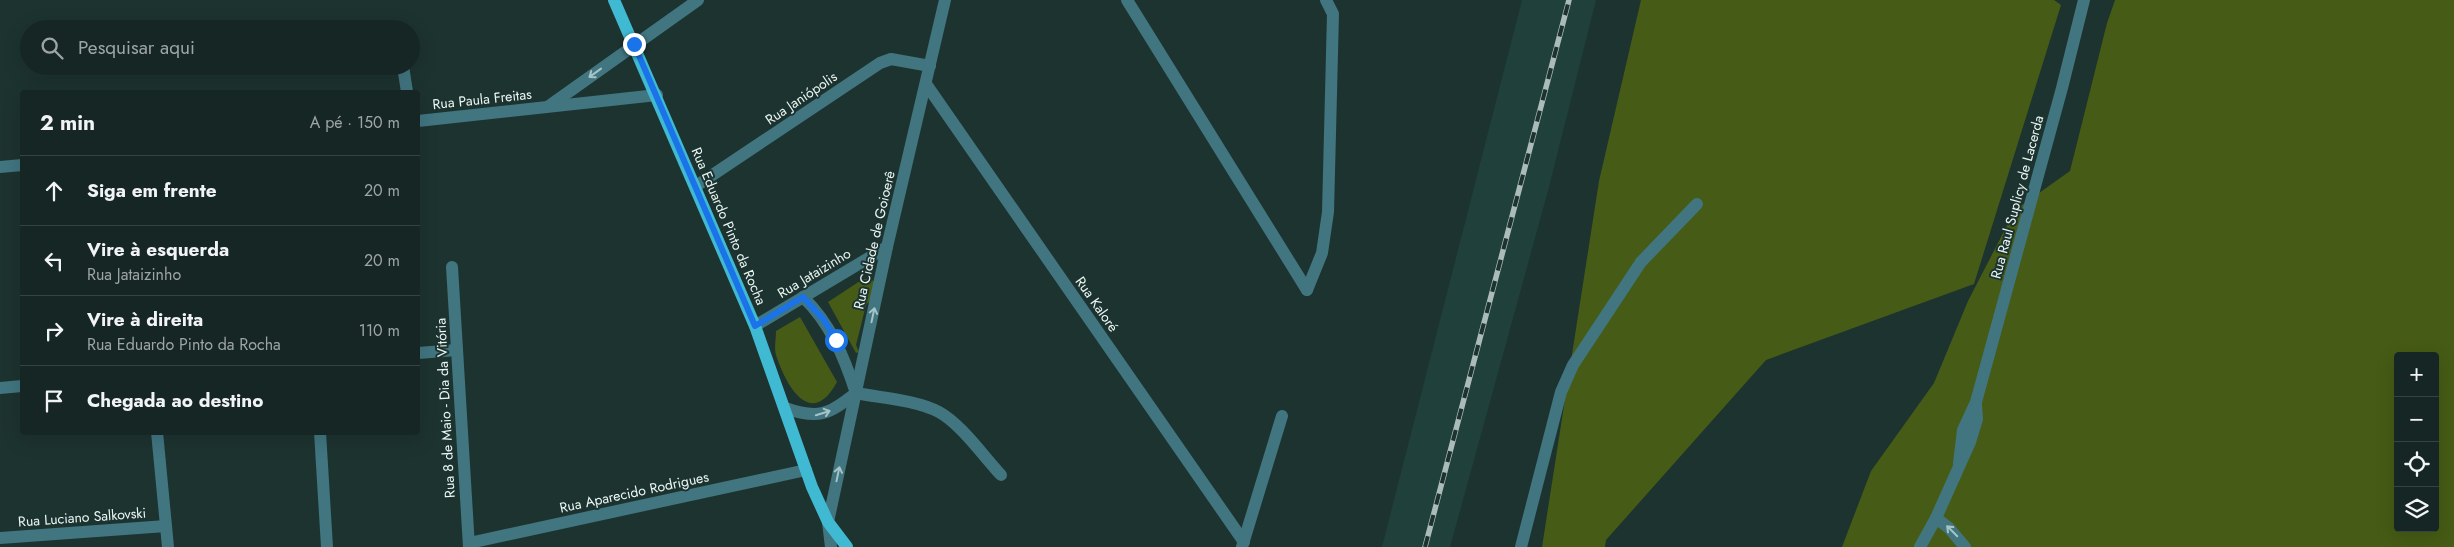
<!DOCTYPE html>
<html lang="pt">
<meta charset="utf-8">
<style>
:root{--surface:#162624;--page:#1f2e2c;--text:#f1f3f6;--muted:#9ea5a6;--line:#354341}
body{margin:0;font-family:Jost,sans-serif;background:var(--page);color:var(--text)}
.controls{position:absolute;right:15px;bottom:15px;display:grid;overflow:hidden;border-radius:5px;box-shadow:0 5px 20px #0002}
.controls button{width:45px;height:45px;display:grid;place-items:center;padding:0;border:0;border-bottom:1px solid var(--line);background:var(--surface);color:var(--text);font:25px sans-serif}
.stop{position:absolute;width:15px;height:15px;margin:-11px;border:4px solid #1a73e8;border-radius:50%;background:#fff}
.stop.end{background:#1a73e8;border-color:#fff;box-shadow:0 1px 5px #0008}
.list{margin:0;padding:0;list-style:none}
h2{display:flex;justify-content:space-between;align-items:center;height:65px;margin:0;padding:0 20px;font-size:21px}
h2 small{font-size:16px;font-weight:400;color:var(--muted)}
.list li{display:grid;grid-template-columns:32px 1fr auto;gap:15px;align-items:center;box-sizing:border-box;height:70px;padding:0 20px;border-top:1px solid var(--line)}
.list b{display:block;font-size:19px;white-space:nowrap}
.list p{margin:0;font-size:16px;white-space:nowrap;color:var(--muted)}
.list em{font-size:16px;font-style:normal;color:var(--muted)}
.icon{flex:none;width:28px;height:28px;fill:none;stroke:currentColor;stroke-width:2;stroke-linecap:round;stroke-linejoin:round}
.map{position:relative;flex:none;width:2454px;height:547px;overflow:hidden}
.search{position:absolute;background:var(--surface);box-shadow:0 5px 20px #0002;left:20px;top:20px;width:400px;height:55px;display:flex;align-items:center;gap:12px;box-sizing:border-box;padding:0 18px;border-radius:28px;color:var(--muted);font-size:19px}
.panel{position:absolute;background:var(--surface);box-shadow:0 5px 20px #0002;left:20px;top:90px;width:400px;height:345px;border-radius:5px}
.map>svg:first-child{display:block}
.built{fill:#20403c}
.green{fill:#465b15;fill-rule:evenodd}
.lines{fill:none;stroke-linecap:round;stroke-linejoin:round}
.minor{stroke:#417580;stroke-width:12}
.major{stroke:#40bad2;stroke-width:12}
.rail-casing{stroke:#abbbb8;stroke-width:5.5}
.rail{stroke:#1d3330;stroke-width:4;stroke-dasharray:11;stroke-linecap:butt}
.oneway{stroke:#a6c3c6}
.route{stroke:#1a73e8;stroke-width:6}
.labels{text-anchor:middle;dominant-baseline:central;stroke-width:4;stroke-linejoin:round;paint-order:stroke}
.street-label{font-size:14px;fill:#eaf7f4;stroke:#1d3330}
</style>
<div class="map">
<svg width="2454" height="547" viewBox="0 0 2454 547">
<rect width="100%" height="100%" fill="#1d3330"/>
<!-- built -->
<path class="built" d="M1522 0H1596L1549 187 1450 547H1382Z"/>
<!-- green -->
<g class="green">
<path d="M1641 0H2054L2061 5 1974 284 1766 360 1606 540 1605 547H1542L1599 181Z"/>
<path d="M2115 0H2454V547H1842L1871 471 1934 383 1968 301 2015 210 2070 171 2107 23ZM2398 356H2435V528H2398Z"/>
<path d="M863 279H871L874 282 871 300 866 305 856 345 859 352 856 353 828 302Z"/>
<path d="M800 317 837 382C811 430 786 386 776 355 774 348 776 339 776 331Z"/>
</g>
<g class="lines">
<!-- minor -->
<g class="minor">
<path d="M1127 0 1307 290"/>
<path d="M403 66 407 92"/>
<path d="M926 84 1244 542"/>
<path d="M549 106 698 0"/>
<path d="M418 121 657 95"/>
<path d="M0 167 22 165"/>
<path d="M696 186 880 63 891 59 930 66"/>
<path d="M452 267 469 547"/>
<path d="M1307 290 1322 253 1328 212 1333 14 1326 0"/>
<path d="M803 297C831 324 844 357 856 393"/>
<path d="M755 326 887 247"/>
<path d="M418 353 457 350"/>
<path d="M0 388 22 386"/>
<path d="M785 408C819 420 829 414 856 393 881 398 917 400 939 412 961 424 984 457 1001 475"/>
<path d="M157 432 168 547"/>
<path d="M320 432 327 547"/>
<path d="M1959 463 1963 430 1976 402 2062 88 2084 0"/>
<path d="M1936 518 1949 528 1965 547"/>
<path d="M0 538 166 526"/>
<path d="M469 543 806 470"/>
<path d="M831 547 828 522 887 247 945 0"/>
<path d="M1242 547 1282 416"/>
<path d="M1521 547 1561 392 1573 365 1641 262 1697 204"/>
<path d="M1920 547 1936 518 1970 442 1977 419 1976 405"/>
</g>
<!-- major -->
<path class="major" d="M614 0 755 326 812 487 828 522 847 547"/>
<!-- rail casing -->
<g class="rail-casing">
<path id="rail" d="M1425 547 1569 0"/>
</g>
<!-- rail -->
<use href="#rail" class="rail"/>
</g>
<!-- one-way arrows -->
<defs><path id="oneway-shaft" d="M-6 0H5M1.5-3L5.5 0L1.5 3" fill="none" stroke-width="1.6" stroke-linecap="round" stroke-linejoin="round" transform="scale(1.25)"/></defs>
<g class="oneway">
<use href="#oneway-shaft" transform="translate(595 73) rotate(144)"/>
<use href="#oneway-shaft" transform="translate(873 315) rotate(-78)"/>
<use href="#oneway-shaft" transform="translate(823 413) rotate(-17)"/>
<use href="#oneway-shaft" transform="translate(838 474) rotate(-78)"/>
<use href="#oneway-shaft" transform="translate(1952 531) rotate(-135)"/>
</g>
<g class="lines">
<!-- route -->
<path class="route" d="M634 44 755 326 803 297 824 320 836 340"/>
</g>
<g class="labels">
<!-- street labels -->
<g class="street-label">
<text transform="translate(801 98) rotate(-34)">Rua Janiópolis</text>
<text transform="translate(482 99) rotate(-6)">Rua Paula Freitas</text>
<text transform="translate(2017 197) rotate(-75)">Rua Raul Suplicy de Lacerda</text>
<text transform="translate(729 226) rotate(67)">Rua Eduardo Pinto da Rocha</text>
<text transform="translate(874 240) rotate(-77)">Rua Cidade de Goioerê</text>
<text transform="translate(814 273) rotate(-31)">Rua Jataizinho</text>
<text transform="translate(1097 304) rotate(55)">Rua Kaloré</text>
<text transform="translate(445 408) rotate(-93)">Rua 8 de Maio - Dia da Vitória</text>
<text transform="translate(634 492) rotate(-12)">Rua Aparecido Rodrigues</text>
<text transform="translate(82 517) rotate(-4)">Rua Luciano Salkovski</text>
</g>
</g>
</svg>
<div class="controls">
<button>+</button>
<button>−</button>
<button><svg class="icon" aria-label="locate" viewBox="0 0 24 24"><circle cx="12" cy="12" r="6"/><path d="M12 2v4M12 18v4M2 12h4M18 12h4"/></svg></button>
<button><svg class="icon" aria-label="layers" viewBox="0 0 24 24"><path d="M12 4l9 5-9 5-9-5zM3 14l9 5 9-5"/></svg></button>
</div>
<div class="stop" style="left:836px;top:340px"></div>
<div class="stop end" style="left:634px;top:44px"></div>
<div class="search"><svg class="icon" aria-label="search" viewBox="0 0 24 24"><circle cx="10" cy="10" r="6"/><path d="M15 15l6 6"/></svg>Pesquisar aqui</div>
<section class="panel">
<h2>2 min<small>A pé · 150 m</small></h2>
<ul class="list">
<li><svg class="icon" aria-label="ahead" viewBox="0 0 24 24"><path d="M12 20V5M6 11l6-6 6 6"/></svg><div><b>Siga em frente</b></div><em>20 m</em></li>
<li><svg class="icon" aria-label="left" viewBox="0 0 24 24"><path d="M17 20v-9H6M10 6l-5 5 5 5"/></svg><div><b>Vire à esquerda</b><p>Rua Jataizinho</p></div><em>20 m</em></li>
<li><svg class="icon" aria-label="right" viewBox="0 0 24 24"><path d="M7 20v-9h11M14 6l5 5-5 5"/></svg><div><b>Vire à direita</b><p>Rua Eduardo Pinto da Rocha</p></div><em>110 m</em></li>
<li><svg class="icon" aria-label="arrive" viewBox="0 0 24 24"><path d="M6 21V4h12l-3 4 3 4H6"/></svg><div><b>Chegada ao destino</b></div></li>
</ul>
</section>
</div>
